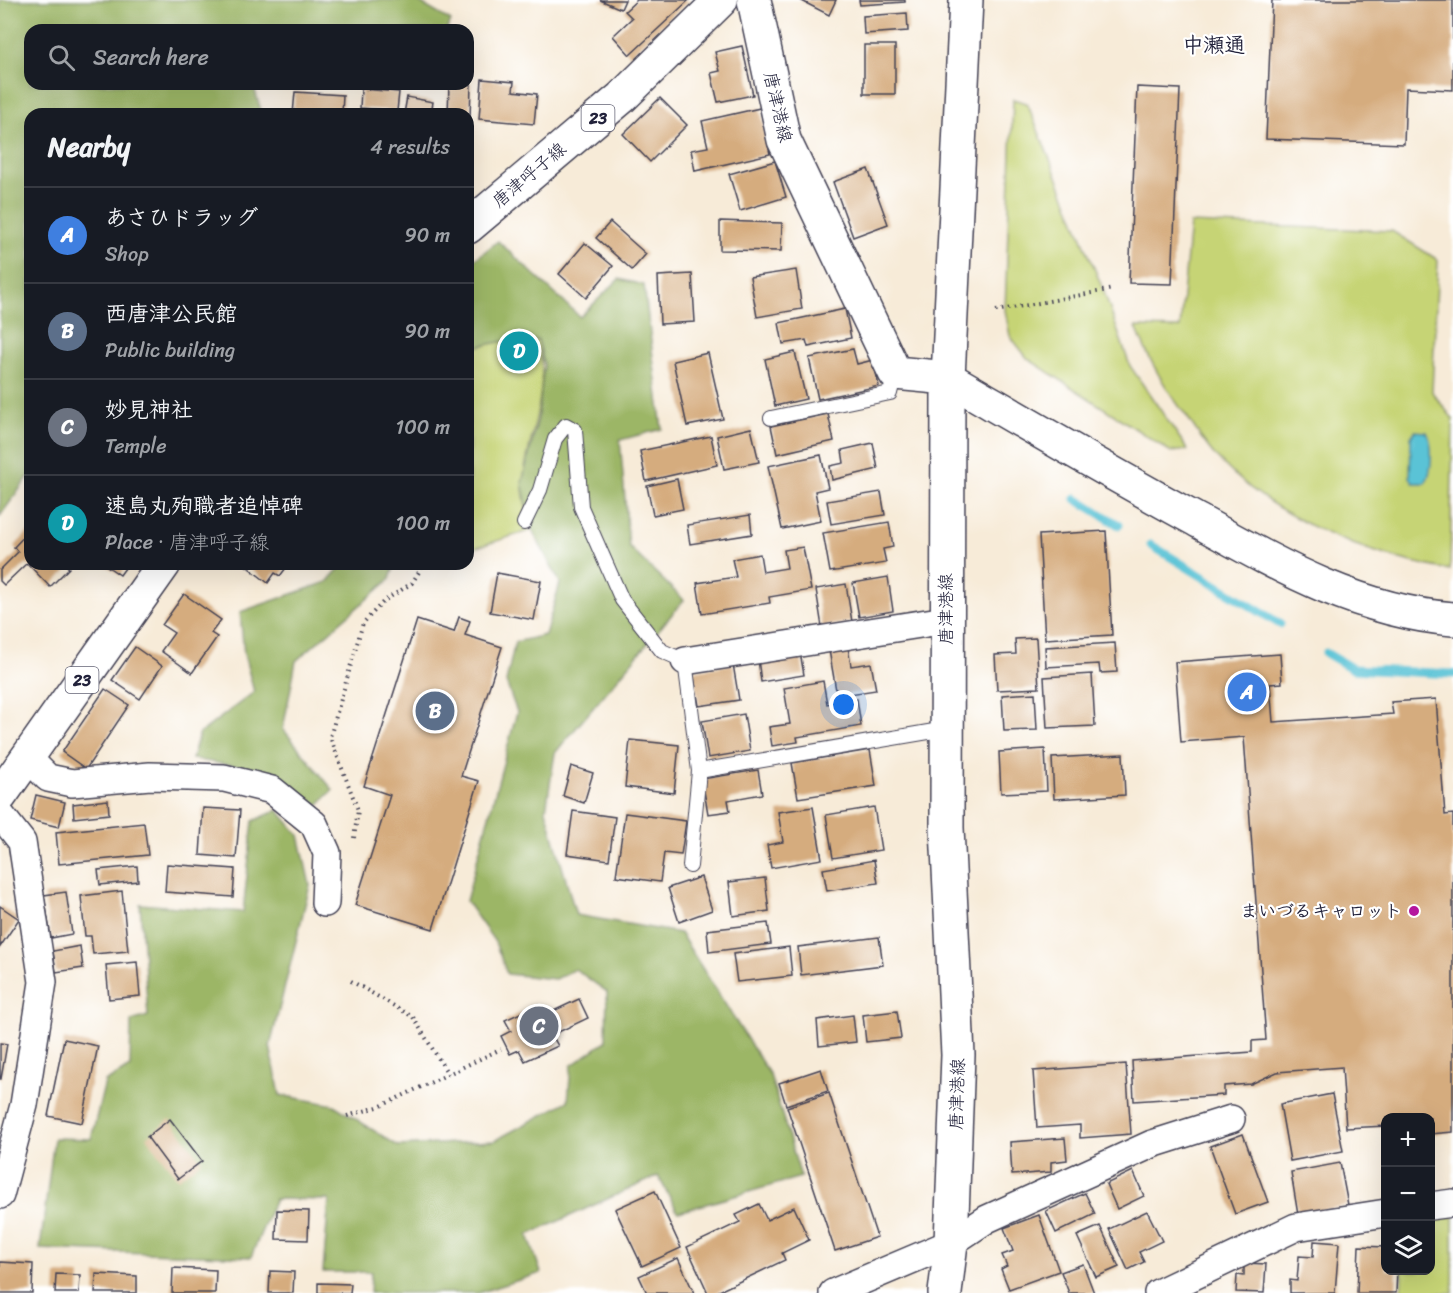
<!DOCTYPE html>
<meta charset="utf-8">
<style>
:root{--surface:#171b24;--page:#242831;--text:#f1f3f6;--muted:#9ea1a6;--line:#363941;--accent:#d690ce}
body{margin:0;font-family:Sriracha,"Klee One",sans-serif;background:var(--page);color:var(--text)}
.controls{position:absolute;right:18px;bottom:18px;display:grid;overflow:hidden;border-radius:12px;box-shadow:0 6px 24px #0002}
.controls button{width:54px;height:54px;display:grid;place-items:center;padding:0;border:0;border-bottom:2px solid var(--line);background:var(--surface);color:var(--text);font:30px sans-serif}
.you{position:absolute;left:844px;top:705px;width:21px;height:21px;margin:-15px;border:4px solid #fff;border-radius:50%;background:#1a73e8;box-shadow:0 0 0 9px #1a73e833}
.badge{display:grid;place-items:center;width:39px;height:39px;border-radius:50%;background:var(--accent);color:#fff;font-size:20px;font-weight:700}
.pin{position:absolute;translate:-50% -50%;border:3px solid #fff;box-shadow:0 2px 6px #0006}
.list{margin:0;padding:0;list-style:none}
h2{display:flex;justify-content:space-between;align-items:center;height:78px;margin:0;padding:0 24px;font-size:26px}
h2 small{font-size:20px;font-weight:400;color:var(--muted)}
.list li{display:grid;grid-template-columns:39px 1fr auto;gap:18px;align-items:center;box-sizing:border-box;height:96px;padding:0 24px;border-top:2px solid var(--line)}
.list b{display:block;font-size:22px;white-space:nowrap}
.list p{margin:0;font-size:20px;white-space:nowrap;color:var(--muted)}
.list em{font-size:20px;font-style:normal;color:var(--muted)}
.icon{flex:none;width:33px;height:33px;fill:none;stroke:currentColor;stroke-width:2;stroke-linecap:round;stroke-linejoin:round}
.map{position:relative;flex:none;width:1453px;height:1293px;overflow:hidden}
.search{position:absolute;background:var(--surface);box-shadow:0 6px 24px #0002;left:24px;top:24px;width:450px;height:66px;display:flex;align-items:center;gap:15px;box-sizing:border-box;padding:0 21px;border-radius:18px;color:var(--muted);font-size:22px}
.panel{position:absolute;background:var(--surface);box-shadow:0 6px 24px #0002;left:24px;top:108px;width:450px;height:462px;border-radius:18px}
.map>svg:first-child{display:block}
.green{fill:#c6d475;stroke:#747b58;stroke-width:1.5}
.forest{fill:#9cb666;stroke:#5f6c50;stroke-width:1.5}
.water{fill:#5ac3d6;stroke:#3e7288;stroke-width:1.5}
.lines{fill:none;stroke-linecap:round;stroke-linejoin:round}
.stream{stroke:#5ac3d6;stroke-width:9}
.building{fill:#d5ac7e}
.service-casing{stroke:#424053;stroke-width:16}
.minor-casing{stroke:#424053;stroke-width:30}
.tertiary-casing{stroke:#424053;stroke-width:36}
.secondary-casing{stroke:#424053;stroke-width:36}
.primary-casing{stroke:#424053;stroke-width:36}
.path{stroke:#424053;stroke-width:4;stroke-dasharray:1.5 4.5;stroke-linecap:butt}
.service{stroke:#fff;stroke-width:14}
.minor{stroke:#fff;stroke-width:27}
.tertiary{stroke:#fff;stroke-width:33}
.secondary{stroke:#fff;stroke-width:33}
.primary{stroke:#fff;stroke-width:33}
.poi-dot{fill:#b5179e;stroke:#fff;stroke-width:2}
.labels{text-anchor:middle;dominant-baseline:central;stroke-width:4.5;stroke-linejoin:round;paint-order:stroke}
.shield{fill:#fff;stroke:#646476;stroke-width:1.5}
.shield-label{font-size:16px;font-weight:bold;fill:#22223b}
.street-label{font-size:18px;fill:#22223b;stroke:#fff}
.poi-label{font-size:18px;font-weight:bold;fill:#22223b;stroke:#fff;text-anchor:end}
.quarter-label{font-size:21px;font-weight:bold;fill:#22223b;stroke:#fff}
</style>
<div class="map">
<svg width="1453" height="1293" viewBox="0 0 1453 1293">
<rect width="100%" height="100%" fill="#fff"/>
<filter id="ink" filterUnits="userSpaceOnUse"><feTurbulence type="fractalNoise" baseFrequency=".0167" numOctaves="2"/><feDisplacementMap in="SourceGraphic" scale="12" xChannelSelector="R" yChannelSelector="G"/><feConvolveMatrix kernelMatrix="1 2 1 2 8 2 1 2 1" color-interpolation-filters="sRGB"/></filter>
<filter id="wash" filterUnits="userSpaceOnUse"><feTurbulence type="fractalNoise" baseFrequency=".008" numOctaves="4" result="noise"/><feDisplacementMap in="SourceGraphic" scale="24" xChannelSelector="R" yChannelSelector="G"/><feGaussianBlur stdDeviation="1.35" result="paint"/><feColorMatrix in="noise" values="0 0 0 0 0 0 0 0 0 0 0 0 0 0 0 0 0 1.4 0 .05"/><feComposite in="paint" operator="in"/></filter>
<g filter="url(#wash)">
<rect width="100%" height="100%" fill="#f7ebd8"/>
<!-- green -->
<g class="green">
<path d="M1013 99 1027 103 1104 292 1130 366 1188 450 1171 452 1028 359 1010 336 1005 310Z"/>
<path d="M1190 223 1392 231 1438 260 1432 392 1453 419 1450 570C1365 555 1279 522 1218 459 1207 447 1197 432 1188 418 1166 390 1149 361 1136 327L1180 328Z"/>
<path d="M538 339C550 394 530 429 523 480 521 495 529 516 532 530L468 550 470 348 499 342Z"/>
<path d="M1453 1216V1293H1401L1402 1271 1430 1270 1431 1220Z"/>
</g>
<!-- forest -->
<g class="forest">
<path d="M0 0H415L451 21 446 30H30V84H253L262 114H30V475L0 516Z"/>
<path d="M498 241 580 317 619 279 644 285 662 429 620 440 629 547 684 600 555 753 546 810 576 915 680 933 770 1075 801 1177 678 1212 658 1176 528 1235 541 1273 478 1293H370L371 1272H323L329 1200 275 1199 251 1257 40 1249 54 1138 91 1139 105 1082 130 1067 131 1021 148 1016 140 904 243 912 253 821 278 810 299 835 310 885 270 1046 280 1095 334 1105 398 1146 494 1141 568 1101 571 1066 606 1041 607 992 575 969 555 979 507 974 495 942 466 901 517 712 506 682 515 642 545 635 560 583 532 530 522 483 538 418 544 365 538 340 499 342 470 348 468 359V265Z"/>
<path d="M343 564H395L390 579 296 661 283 729 333 790 318 805 259 770 192 759 199 734 254 692 244 654 240 612 327 582Z"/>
</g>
<!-- water -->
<path class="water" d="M1415 431 1427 432C1433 443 1433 472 1425 483H1413L1410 477 1411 437Z"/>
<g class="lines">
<!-- stream -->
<g class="stream">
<path d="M1076 499 1119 525"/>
<path d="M1151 545 1280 624"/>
<path d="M1326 653 1353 669 1453 674"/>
</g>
</g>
<g id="blocks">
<!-- building -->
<g class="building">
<path d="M600 0H625L621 9Z"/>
<path d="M637 0H689L630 55 613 36 632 18 625 11Z"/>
<path d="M800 0H836L829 15Z"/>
<path d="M859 0H905V2L860 5Z"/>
<path d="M1272 0H1453V90L1406 88 1404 144 1266 139Z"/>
<path d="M907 13 908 31 864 34 863 16Z"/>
<rect x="864" y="45" width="31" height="49"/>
<path d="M742 46 753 95 718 102 711 73 720 71 715 52Z"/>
<path d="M482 79 514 82 513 91 537 94 534 124 479 119Z"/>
<path d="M468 83H471L470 120H468V114H448L449 84Z"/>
<path d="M1137 87 1180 89 1172 284 1129 283Z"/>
<path d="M361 89 399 92 397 111 360 108Z"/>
<path d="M295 92 343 95 342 114H293Z"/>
<path d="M407 97 433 102 431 114H404Z"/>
<path d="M660 98 687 125 650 162 623 134Z"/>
<path d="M760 108 770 154 695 171 691 150 708 147 702 121Z"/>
<path d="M775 161 786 197 740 211 729 174Z"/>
<path d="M868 169 888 224 853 237 833 182Z"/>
<path d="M720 221 782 223 781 251 720 250Z"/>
<path d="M610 222 646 254 632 270 596 238Z"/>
<path d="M585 243 613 266 586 298 559 274Z"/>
<path d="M796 270 802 309 757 317 750 277Z"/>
<path d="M692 274 695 322 660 324 658 276Z"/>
<path d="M845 309 851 338 808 347 806 340 783 344 779 323Z"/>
<path d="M853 349 857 364 873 360 879 386 818 399 809 358Z"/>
<path d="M795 352 806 399 775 406 765 359Z"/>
<path d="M708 353 723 419 687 426 673 361Z"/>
<path d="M828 414 834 441 777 454 771 426Z"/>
<path d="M751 428 759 462 724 469 717 436Z"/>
<path d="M711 436 717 465 646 481 640 451Z"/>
<path d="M873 443 878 469 832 480 830 466 844 463 842 450Z"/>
<path d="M821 455 828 488 815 491 821 521 782 529 768 466Z"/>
<path d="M677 479 683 509 653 515 647 486Z"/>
<path d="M881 492 885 515 831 524 827 501Z"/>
<path d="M750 515 752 534 690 544 687 525Z"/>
<path d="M889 522 893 547 883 549 886 563 830 572 823 533Z"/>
<path d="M30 530V564H65L69 568 50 587 27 563 4 585 0 581V570L18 552 14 547Z"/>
<path d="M1106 531 1112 635 1045 639 1039 535Z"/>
<path d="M803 547 811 590 769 597 770 603 702 614 697 583 736 577 732 559 760 554 763 572 787 568 784 550Z"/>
<path d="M104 564H128L120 575Z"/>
<path d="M244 564H289L280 576 275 573 268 583Z"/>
<path d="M497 573 541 581 534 620 490 612Z"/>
<path d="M888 577 893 611 859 617 853 583Z"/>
<path d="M846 584 852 622 822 627 816 589Z"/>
<path d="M184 594 221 620 211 633 217 637 192 673 161 651 174 633 162 625Z"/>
<path d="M459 617 470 621 465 635 502 647 461 776 479 781 433 929 355 905 390 795 364 786 417 620 454 632Z"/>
<path d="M1036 638 1039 688 997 690 995 655 1016 654 1015 639Z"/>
<path d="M1115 643 1117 672 1100 673 1099 664 1046 667 1045 647Z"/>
<path d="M135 647 162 666 140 699 112 680Z"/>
<path d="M848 647 851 666 871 663 876 690 837 696 829 650Z"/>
<path d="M800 652 804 675 761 682 758 659Z"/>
<path d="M1280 654 1282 683 1270 684 1273 722 1393 714 1391 702 1436 699 1445 815 1453 814V1132L1430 1134V1118H1386V1126L1346 1128 1342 1067 1277 1072 1251 1084 1224 1086V1095L1134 1101 1132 1061 1252 1052V1041L1266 1040 1244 737 1181 742 1175 662Z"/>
<path d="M733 664 739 700 699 706 693 671Z"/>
<path d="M1092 674 1095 726 1047 728 1044 677Z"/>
<path d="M823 681 827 704 857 699 861 726 797 737 798 742 772 746 769 727 790 724 784 688Z"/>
<path d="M105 689 129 705 86 769 62 752Z"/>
<path d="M1035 693 1037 730 1004 731 1002 695Z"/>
<path d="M744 714 750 751 708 758 702 721Z"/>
<path d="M630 740 679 745 674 793 625 787Z"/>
<path d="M1045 749 1047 791 1001 793 999 752Z"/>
<path d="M870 750 876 786 798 798 792 763Z"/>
<path d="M1123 754 1125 795 1054 799 1052 758Z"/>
<path d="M571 766 593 773 584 803 563 796Z"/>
<path d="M758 770 762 794 728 800 730 811 708 814 702 779Z"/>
<path d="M36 795 65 802 59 827 30 820Z"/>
<path d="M108 800 109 814 74 818 73 804Z"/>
<path d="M813 807 822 859 771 868 767 845 783 842 778 812Z"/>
<path d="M874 807 881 850 833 858 826 815Z"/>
<path d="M203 808 240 810 236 858 200 855Z"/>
<path d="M573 811 615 817 609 860 567 854Z"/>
<path d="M625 813 686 821 681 855 664 853 660 882 616 876Z"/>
<path d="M144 823 148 855 59 864 56 832Z"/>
<path d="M874 860 878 883 827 891 823 869Z"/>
<path d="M167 864 235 869 233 897 165 892Z"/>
<path d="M137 866 138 881 100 885 98 870Z"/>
<path d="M701 877 712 910 679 922 668 888Z"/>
<path d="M765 878 769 911 733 916 729 882Z"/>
<path d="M122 891 128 951 93 954 91 936H85L81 896Z"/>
<path d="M66 892 72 934 51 938 44 895Z"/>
<path d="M0 906 19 919 0 947Z"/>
<path d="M768 923 771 944 709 952 707 930Z"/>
<path d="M879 937 883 965 801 975 798 947Z"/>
<path d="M80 946 83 968 56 972 53 951Z"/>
<path d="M789 947 792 976 737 982 733 954Z"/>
<path d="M137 962 140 996 109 999 106 965Z"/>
<path d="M579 999 588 1018 552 1035 558 1046 525 1061 519 1050 510 1054 501 1036 511 1031 505 1020 538 1005 543 1016Z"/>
<path d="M897 1011 901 1038 866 1042 863 1015Z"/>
<path d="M853 1015 856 1042 819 1046 817 1020Z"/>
<path d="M64 1039 98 1046 82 1123 48 1116Z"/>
<path d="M0 1043 7 1044 1 1079H0Z"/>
<path d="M1126 1064 1131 1134 1080 1138V1125L1037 1128 1033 1071Z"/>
<path d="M821 1069 828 1091 786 1105 779 1083Z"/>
<path d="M829 1093 877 1237 835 1251 787 1107Z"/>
<path d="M1332 1094 1343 1151 1290 1161 1280 1104Z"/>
<path d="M170 1119 202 1161 178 1179 147 1137Z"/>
<path d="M1243 1134 1268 1202 1235 1214 1210 1146Z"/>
<path d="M1065 1138 1067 1160 1051 1162V1172L1012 1175 1010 1142Z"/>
<path d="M1340 1163 1348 1205 1298 1215 1291 1172Z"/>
<path d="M1133 1171 1144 1196 1117 1209 1106 1184Z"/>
<path d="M655 1191 681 1248 642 1266 615 1209Z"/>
<path d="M1085 1193 1095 1214 1056 1233 1046 1211Z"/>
<path d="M759 1204 767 1220 794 1207 809 1240 782 1253 785 1260 715 1293H708L687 1247 740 1222 736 1215Z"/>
<path d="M277 1210 309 1211 308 1240 276 1239Z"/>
<path d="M1147 1211 1162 1241 1139 1252 1144 1262 1128 1270 1109 1229Z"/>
<path d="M1039 1215 1059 1271 1009 1289 1001 1269 1007 1266 1002 1255 1013 1251 1004 1228Z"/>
<path d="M1100 1226 1119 1267 1096 1277 1077 1236Z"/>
<path d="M1314 1241 1339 1243 1335 1293H1290V1280L1297 1281 1299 1256 1313 1257Z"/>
<path d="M1359 1246 1386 1247V1270H1397L1396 1293H1357Z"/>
<path d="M678 1258 694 1293H647L639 1276Z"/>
<path d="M0 1262 33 1264 32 1293H0Z"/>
<path d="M1244 1263 1266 1264 1264 1293 1236 1292 1237 1275 1244 1276Z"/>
<path d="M1083 1264 1094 1293H1069L1061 1272Z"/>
<path d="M173 1268 216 1270 215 1293H172Z"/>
<path d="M270 1271 294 1272 293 1293H269Z"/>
<path d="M56 1274 80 1275 79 1293H55Z"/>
<path d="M96 1274 137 1276V1293H95Z"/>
<path d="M318 1283 351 1284 350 1293H318Z"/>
</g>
</g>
</g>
<g filter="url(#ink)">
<use href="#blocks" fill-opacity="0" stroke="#424053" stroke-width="1.5"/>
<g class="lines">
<!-- service casing -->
<g class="service-casing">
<g id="service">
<path d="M771 418 890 393 895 373"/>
<path d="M524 523 540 490 555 439 566 425 575 430 581 507 622 600 662 651 685 661 699 771 690 866"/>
<path d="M699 771 946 729"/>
</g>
</g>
<!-- minor casing -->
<g class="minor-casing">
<g id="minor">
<path d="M685 661 946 620"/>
<path d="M27 757 48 778 72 783 150 776 224 778 272 790 314 824 327 853 325 903"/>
<path d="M0 814 22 842 43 982 24 1105 0 1195"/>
<path d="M1430 1206 1453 1203"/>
<path d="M833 1293 951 1243 987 1219 1152 1144 1231 1119"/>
<path d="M1158 1293 1296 1227 1386 1213"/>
</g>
</g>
<!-- tertiary casing -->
<g class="tertiary-casing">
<path id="tertiary" d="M966 0 948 378C1029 425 1110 473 1193 518 1276 564 1356 611 1453 619"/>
</g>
<!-- secondary casing -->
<g class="secondary-casing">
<path id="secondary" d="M754 0 784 140 895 373 948 378 947 828 958 1055 951 1243 945 1293"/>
</g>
<!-- primary casing -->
<g class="primary-casing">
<g id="primary">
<path d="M468 227 621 98 721 0"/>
<path d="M0 796 164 564"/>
</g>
</g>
<!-- path -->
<g class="path">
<path d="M996 311 1113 289"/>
<path d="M354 838 358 810 330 737 363 623 384 601 412 583 424 564"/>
<path d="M351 981 413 1017 448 1074"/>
<path d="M347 1116 381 1106 501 1049"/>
</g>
<!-- service -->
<use href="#service" class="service"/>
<!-- minor -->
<use href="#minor" class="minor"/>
<!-- tertiary -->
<use href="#tertiary" class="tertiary"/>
<!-- secondary -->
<use href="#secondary" class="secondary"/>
<!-- primary -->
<use href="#primary" class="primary"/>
</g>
</g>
<!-- markers -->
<circle class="poi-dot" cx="1414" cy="911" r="6"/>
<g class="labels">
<!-- shield labels -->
<g class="shield">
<rect x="581.5" y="105" width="33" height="26" rx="4.5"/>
<rect x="65.5" y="667" width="33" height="26" rx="4.5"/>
</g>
<g class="shield-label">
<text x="598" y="118">23</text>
<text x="82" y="680">23</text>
</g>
<!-- street labels -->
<g class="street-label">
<text transform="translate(778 107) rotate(77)">唐津港線</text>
<text transform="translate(529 175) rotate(-40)">唐津呼子線</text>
<text transform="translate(946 609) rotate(-90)">唐津港線</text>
<text transform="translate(957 1094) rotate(-88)">唐津港線</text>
</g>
<!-- poi labels -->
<g class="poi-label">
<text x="1402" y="911">まいづるキャロット</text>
</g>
<!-- quarter labels -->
<g class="quarter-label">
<text x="1214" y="45">中瀬通</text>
</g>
</g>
</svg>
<div class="controls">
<button>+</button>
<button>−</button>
<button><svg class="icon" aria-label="layers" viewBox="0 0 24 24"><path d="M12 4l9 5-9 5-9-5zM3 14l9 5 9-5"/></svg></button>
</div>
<div class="you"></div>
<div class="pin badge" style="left:1247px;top:692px;background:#3f7fe0">A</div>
<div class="pin badge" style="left:435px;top:711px;background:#5c6f8a">B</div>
<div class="pin badge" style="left:539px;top:1026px;background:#6b7280">C</div>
<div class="pin badge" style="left:519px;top:351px;background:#0f9aa8">D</div>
<div class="search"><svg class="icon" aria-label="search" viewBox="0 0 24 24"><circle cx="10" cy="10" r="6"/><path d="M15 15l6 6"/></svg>Search here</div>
<section class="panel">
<h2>Nearby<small>4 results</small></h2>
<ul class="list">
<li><span class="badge" style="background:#3f7fe0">A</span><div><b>あさひドラッグ</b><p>Shop</p></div><em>90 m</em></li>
<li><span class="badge" style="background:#5c6f8a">B</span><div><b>西唐津公民館</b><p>Public building</p></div><em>90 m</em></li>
<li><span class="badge" style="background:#6b7280">C</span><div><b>妙見神社</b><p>Temple</p></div><em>100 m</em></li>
<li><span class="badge" style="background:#0f9aa8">D</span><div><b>速島丸殉職者追悼碑</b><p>Place · 唐津呼子線</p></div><em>100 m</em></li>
</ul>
</section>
</div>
